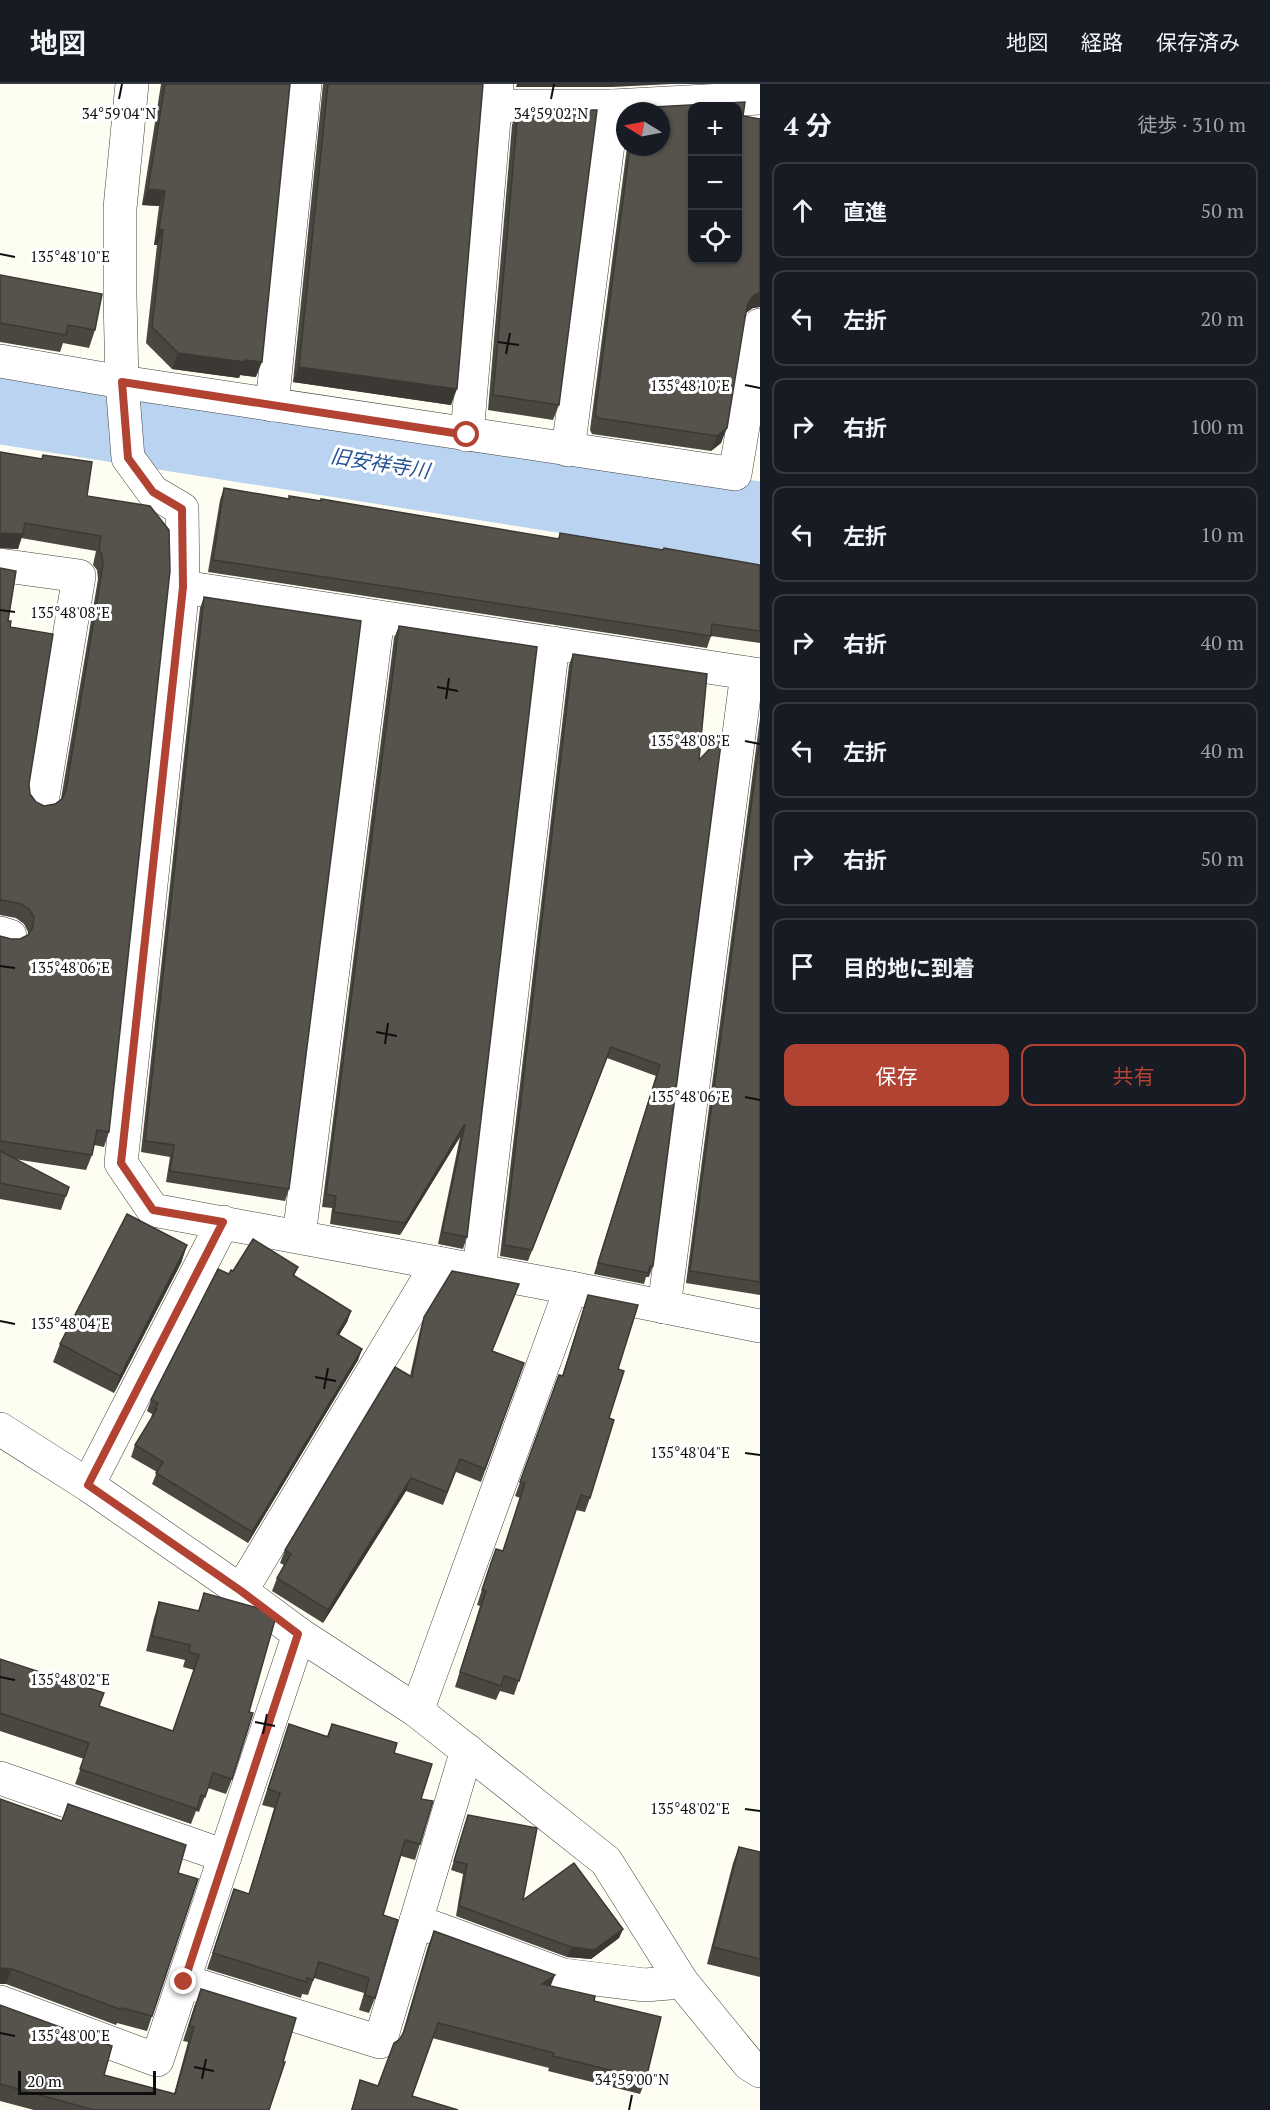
<!DOCTYPE html>
<html lang="ja">
<meta charset="utf-8">
<style>
:root{--surface:#171b24;--page:#242831;--text:#f1f3f6;--muted:#9ea1a6;--line:#363941;--accent:#b24333}
body{margin:0;font-family:"PT Serif","Noto Sans JP",serif;background:var(--page);color:var(--text)}
.controls{position:absolute;right:18px;top:18px;display:grid;overflow:hidden;border-radius:12px;box-shadow:0 2px 4px #0004}
.controls button{width:54px;height:54px;display:grid;place-items:center;padding:0;border:0;border-bottom:2px solid var(--line);background:var(--surface);color:var(--text);font:30px sans-serif}
.compass{position:absolute;left:616px;top:18px;width:54px;height:54px;border-radius:50%;background:var(--surface);box-shadow:0 2px 4px #0004;rotate:280deg}
.scale{position:absolute;left:18px;bottom:15px;width:138px;box-sizing:border-box;padding-left:6px;border:3px solid #0e0e0e;border-top:0;font-size:16px;line-height:21px;white-space:nowrap;color:#0e0e0e;-webkit-text-stroke:4px #fff;paint-order:stroke}
.stop{position:absolute;width:18px;height:18px;margin:-14px;border:4px solid #b24333;border-radius:50%;background:#fff}
.stop.end{background:#b24333;border-color:#fff;box-shadow:0 2px 6px #0008}
.list{margin:0;padding:0;list-style:none}
h2{display:flex;justify-content:space-between;align-items:center;height:78px;margin:0;padding:0 24px;font-size:26px}
h2 small{font-size:20px;font-weight:400;color:var(--muted)}
.list li{display:grid;grid-template-columns:39px 1fr auto;gap:18px;align-items:center;box-sizing:border-box;height:96px;margin:0 12px 12px;padding:0 12px;border:2px solid var(--line);border-radius:12px}
.list b{display:block;font-size:22px;white-space:nowrap}
.list em{font-size:20px;font-style:normal;color:var(--muted)}
.actions{display:flex;gap:12px;padding:18px 24px}
.actions a{flex:1;padding:14px 0;border:2px solid var(--accent);border-radius:12px;text-align:center;font-size:21px;color:var(--accent)}
.actions .main{background:var(--accent);color:#fff}
.icon{flex:none;width:33px;height:33px;fill:none;stroke:currentColor;stroke-width:2;stroke-linecap:round;stroke-linejoin:round}
.map{position:relative;flex:none;width:760px;height:2026px;overflow:hidden}
header{display:flex;align-items:center;gap:36px;box-sizing:border-box;height:84px;padding:0 30px;background:var(--surface);border-bottom:2px solid var(--line)}
header strong{font-size:28px}
nav{display:flex;gap:33px;margin-inline-start:auto;font-size:21px}
main{display:flex}
aside{flex:1;background:var(--surface)}
.map>svg:first-child{display:block}
.lines{fill:none;stroke-linecap:round;stroke-linejoin:round}
.river{stroke:#bad3f0;stroke-width:82}
.minor-casing{stroke:#414141;stroke-width:34}
.minor{stroke:#fff;stroke-width:33}
.wall{fill:#4a4741}
.shaded-wall{fill:#3c3935}
.building{fill:#56524c;stroke:#3c3935;stroke-width:1.5;fill-rule:evenodd}
.route{stroke:#b24333;stroke-width:8}
.ticks{fill:none;stroke:#0e0e0e;stroke-width:2}
.labels{text-anchor:middle;dominant-baseline:central;stroke-width:6;stroke-linejoin:round;paint-order:stroke}
.water-label{font-size:20px;font-style:italic;fill:#235095;stroke:#fff}
.ticks-label{font-size:15px;text-anchor:middle;fill:#0e0e0e;stroke:#fff;stroke-width:6;stroke-linejoin:round;paint-order:stroke}
</style>
<header>
<strong>地図</strong>
<nav><a>地図</a><a>経路</a><a>保存済み</a></nav>
</header>
<main>
<div class="map">
<svg width="760" height="2026" viewBox="0 0 760 2026">
<rect width="100%" height="100%" fill="#fefdf1"/>
<g class="lines">
<!-- river -->
<path class="river" d="M0 319 760 439"/>
<!-- minor casing -->
<g class="minor-casing">
<g id="minor">
<path d="M132 0 120 124V213L122 298 128 374 153 408 182 425 183 503 121 1079 153 1126 571 1204 760 1242"/>
<path d="M496 22H613L760 14"/>
<path d="M0 277 122 298 735 390 760 241"/>
<path d="M272 321 305 0"/>
<path d="M467 351 497 0"/>
<path d="M568 366 613 22"/>
<path d="M0 481 79 492 42 718"/>
<path d="M183 503 760 591"/>
<path d="M0 849 10 852"/>
<path d="M299 1152 378 533"/>
<path d="M479 1187 553 559"/>
<path d="M664 1223 747 589"/>
<path d="M0 1345 88 1401 241 1507 299 1550 417 1627 606 1777 682 1898 749 1980 760 1987"/>
<path d="M88 1401 223 1138"/>
<path d="M241 1507 438 1179"/>
<path d="M417 1627 571 1204"/>
<path d="M0 1694 225 1772"/>
<path d="M416 1837 563 1891 645 1901 682 1898"/>
<path d="M184 1897 380 1958 467 1666"/>
<path d="M0 1918 157 1976 299 1550"/>
</g>
</g>
<!-- minor -->
<use href="#minor" class="minor"/>
</g>
<!-- wall -->
<g class="wall">
<path d="M161 0H290L256 293 240 291 239 294 172 285 146 259 157 161H154L159 122 142 121Z"/>
<path d="M323 0H483L451 321 293 298Z"/>
<path d="M635 24 743 32 760 35V223L753 224 746 228 721 359 711 367 592 350 590 346 627 63H661V27H634Z"/>
<path d="M518 26 559 321 553 336 488 326 512 41Z"/>
<path d="M0 191 95 246 89 264 63 259 60 268 0 258Z"/>
<path d="M0 368 42 375 43 371 87 412 150 422 109 1048 104 1063 94 1061 92 1071 86 1086 14 1075 69 1103 61 1126 0 1115V852L11 855H20L28 851V848L24 840 16 834 0 831V484L8 537 10 543 30 710 36 718 44 722 55 720 61 715 98 495 97 486 93 481 96 467 21 454 18 465 0 464Z"/>
<path d="M224 404 288 415 558 455 560 449 760 481V559L711 552 707 564 208 488 220 416Z"/>
<path d="M204 513 289 1105 285 1117 166 1098 170 1073 141 1068 200 524Z"/>
<path d="M399 542 537 563 467 1153 463 1165 438 1160 460 1053 400 1151 330 1140 332 1124 322 1123 394 554Z"/>
<path d="M573 570 707 590 653 1182 649 1193H646L644 1200 594 1190 656 992 607 974 528 1177 500 1172 569 581Z"/>
<path d="M760 634V1211L686 1199Z"/>
<path d="M187 1161 181 1179 114 1309 53 1278 60 1260Z"/>
<path d="M298 1183 294 1192 351 1227 347 1238 339 1251 362 1265 358 1276 248 1459 152 1400 157 1388 131 1373 135 1361 151 1335 152 1330 147 1327 151 1316 229 1190 233 1187Z"/>
<path d="M588 1211 618 1285 609 1334 590 1414 585 1428 576 1426 514 1611 500 1607 496 1616 455 1603 480 1522 477 1521 486 1493 496 1465 503 1467 520 1414 515 1412 559 1291 562 1292Z"/>
<path d="M424 1233 493 1267 524 1279 481 1398 456 1388 443 1421 406 1407 323 1539 272 1507 277 1494 284 1481 280 1479 285 1466 410 1292 420 1246Z"/>
<path d="M204 1509 232 1695 226 1710 208 1704 199 1728 196 1727 191 1740 75 1700 84 1675 0 1647V1575L99 1622 173 1647 194 1586 183 1583 185 1576 146 1567 154 1534 159 1518 198 1527Z"/>
<path d="M289 1640 327 1652 332 1640 394 1669 421 1715 420 1760 415 1776 401 1772 383 1831 375 1914 369 1929 359 1926 364 1909 314 1894 308 1911 302 1910 301 1914 207 1885 234 1805 249 1810 274 1724 262 1721Z"/>
<path d="M0 1715 178 1789 152 1932 147 1947 117 1939 116 1941 6 1900H0Z"/>
<path d="M468 1731 523 1816 623 1845 619 1854 591 1875 567 1873 456 1832 463 1790 451 1786Z"/>
<path d="M739 1763 760 1768V1893L707 1880 733 1779Z"/>
<path d="M434 1847 551 1902 594 1917 646 1995 640 2010 548 1987 549 1984 432 1954 412 2012 458 2026H351L360 1996 378 2002 402 1951 428 1862Z"/>
<path d="M195 1920 269 2026H34L0 2017V1921L104 1991 174 2010 188 1958 183 1957Z"/>
</g>
<!-- shaded-wall -->
<g class="shaded-wall">
<path d="M517 0H672L612 3H516Z"/>
<path d="M148 105 165 107 159 122 142 121Z"/>
<path d="M159 145 163 146 157 161H154Z"/>
<path d="M759 208H760V223L753 224 746 229 747 222 752 213Z"/>
<path d="M178 269 245 276 262 278 256 293 240 291 239 294 172 285Z"/>
<path d="M299 283 457 305 451 321 293 298Z"/>
<path d="M727 344 721 359 711 367 717 352Z"/>
<path d="M0 449 23 450 18 465 0 464Z"/>
<path d="M465 1040 460 1053 400 1151 405 1139Z"/>
<path d="M187 1161 181 1179 114 1309 120 1292Z"/>
<path d="M351 1227 347 1238 333 1261 337 1250Z"/>
<path d="M362 1265 358 1276 248 1459 252 1448Z"/>
<path d="M411 1394 406 1407 323 1539 328 1526Z"/>
<path d="M623 1845 619 1854 591 1875 567 1873 571 1863Z"/>
<path d="M2 1884 12 1885 6 1900H0V1885Z"/>
<path d="M555 1891 549 1906 542 1900Z"/>
</g>
<!-- building -->
<g class="building">
<path d="M165 0H290L262 278 245 276V278L178 269 152 243 163 146 159 145 165 107 148 105Z"/>
<path d="M328 0H483L457 305 299 283Z"/>
<path d="M745 18 743 32 760 35V208L752 213 747 222 727 344 717 352 598 334 595 330 630 63H661V27H635V24ZM693 22H738V176H693Z"/>
<path d="M518 26H597L559 321 493 311Z"/>
<path d="M0 191 102 210 95 246 68 241 66 251 0 239Z"/>
<path d="M0 368 42 375 43 371 92 378 87 412 150 422 169 446 170 487 109 1048 97 1046 92 1071 0 1057V852L11 855H20L28 851 33 843 34 833 29 825 21 820 2 816 0 817V484L16 487 8 537H11L10 543 53 550 29 700 30 710 36 718 44 722 55 720 62 715 66 706 103 480 102 471 99 466 101 452 25 439 23 450 0 449Z"/>
<path d="M224 404 289 415V412L321 417V415L559 455 560 449 663 466 664 464 760 481V547L712 540 711 552 213 476Z"/>
<path d="M204 513 361 537 289 1105 170 1087 174 1061 145 1057Z"/>
<path d="M399 542 537 563 467 1153 442 1148 465 1040 405 1139 334 1128 336 1112 326 1110Z"/>
<path d="M573 570 707 590 699 676 722 652 653 1182H650L648 1189 598 1179 660 981 611 963 532 1166 504 1161Z"/>
<path d="M760 655V1198L690 1187Z"/>
<path d="M0 1067 69 1103 66 1112 0 1099Z"/>
<path d="M127 1130 187 1161 120 1292 60 1260Z"/>
<path d="M253 1155 298 1183 293 1191 351 1227 337 1250 362 1265 252 1448 156 1389 163 1378 135 1361 157 1325 155 1324 158 1319 151 1316 218 1185 229 1190 231 1186 233 1187Z"/>
<path d="M452 1187 519 1200 492 1267 524 1279 485 1385 460 1375 447 1408 411 1394 328 1526 277 1494 291 1470 285 1466 395 1283 412 1293 424 1233Z"/>
<path d="M588 1211 638 1221 618 1285 624 1287 609 1334 614 1336 590 1414 581 1411 519 1597 504 1592 501 1602 460 1588 486 1507 482 1506 491 1479 496 1465 503 1467 525 1399 520 1398 559 1291 563 1292Z"/>
<path d="M204 1509 258 1524 275 1536 249 1628 253 1629 232 1695 213 1689 205 1713 201 1711 197 1725 80 1685 89 1659 0 1629V1575L104 1609 99 1622 173 1647 199 1571 189 1568 190 1561 152 1552 159 1518 199 1527Z"/>
<path d="M289 1640 328 1653 332 1640 397 1659 394 1669 432 1680 421 1715 433 1717 420 1760 405 1756 383 1831 398 1836 375 1914 365 1911 369 1894 319 1878 313 1896 307 1894 306 1898 213 1869 234 1805 249 1810 280 1709 268 1705Z"/>
<path d="M0 1715 62 1737 68 1720 186 1761 178 1789 198 1795 152 1932 122 1924V1926L12 1885 2 1884 0 1885Z"/>
<path d="M468 1731 537 1744 523 1816 574 1779 623 1845 594 1866 571 1863 459 1822 467 1780 454 1777Z"/>
<path d="M739 1763 760 1768V1875L713 1863Z"/>
<path d="M434 1847 555 1891 542 1900 595 1912 594 1917 661 1933 646 1995 553 1972 554 1969 438 1939 412 2012 458 2026H352L360 1996 378 2002 394 1959 399 1956 404 1948Z"/>
<path d="M201 1905 296 1934 283 1978H285L269 2026H94L0 2000V1921L112 1962 104 1991 175 2010 194 1943 189 1942Z"/>
</g>
<g class="lines">
<!-- route -->
<path class="route" d="M184 1898 298 1550 241 1507 88 1401 223 1138 153 1126 121 1079 183 503 182 425 153 408 128 374 122 298 467 351"/>
</g>
<!-- ticks -->
<path class="ticks" d="M119 15 122 0M551 15 554 0M0 170 15 173M498 258 519 261M506 270 510 249M745 301 760 304M0 526 15 528M437 603 458 607M446 615 449 594M745 657 760 660M0 882 15 884M376 948 397 952M385 960 388 939M745 1013 760 1016M0 1237 15 1240M315 1293 336 1297M324 1305 328 1284M745 1369 760 1371M0 1593 15 1596M255 1638 275 1642M263 1650 267 1630M745 1725 760 1727M0 1949 15 1952M194 1983 214 1987M202 1995 206 1975M629 2026 632 2011"/>
<g class="labels">
<!-- water labels -->
<g class="water-label">
<text transform="translate(380 379) rotate(9)">旧安祥寺川</text>
</g>
</g>
<g class="ticks-label">
<text x="551" y="35">34°59'02"N</text>
<text x="119" y="35">34°59'04"N</text>
<text x="70" y="178">135°48'10"E</text>
<text x="690" y="307">135°48'10"E</text>
<text x="70" y="534">135°48'08"E</text>
<text x="690" y="662">135°48'08"E</text>
<text x="70" y="889">135°48'06"E</text>
<text x="690" y="1018">135°48'06"E</text>
<text x="70" y="1245">135°48'04"E</text>
<text x="690" y="1374">135°48'04"E</text>
<text x="70" y="1601">135°48'02"E</text>
<text x="690" y="1730">135°48'02"E</text>
<text x="70" y="1957">135°48'00"E</text>
<text x="632" y="2001">34°59'00"N</text>
</g>
</svg>
<div class="controls">
<button>+</button>
<button>−</button>
<button><svg class="icon" aria-label="locate" viewBox="0 0 24 24"><circle cx="12" cy="12" r="6"/><path d="M12 2v4M12 18v4M2 12h4M18 12h4"/></svg></button>
</div>
<svg class="compass" viewBox="-18 -18 36 36"><path d="M0-13l5 13h-10z" fill="#e53935"/><path d="M0 13l5-13h-10z" fill="#9ea1a6"/></svg>
<div class="scale">20 m</div>
<div class="stop" style="left:467px;top:351px"></div>
<div class="stop end" style="left:184px;top:1898px"></div>
</div>
<aside>
<h2>4 分<small>徒歩 · 310 m</small></h2>
<ul class="list">
<li><svg class="icon" aria-label="ahead" viewBox="0 0 24 24"><path d="M12 20V5M6 11l6-6 6 6"/></svg><div><b>直進</b></div><em>50 m</em></li>
<li><svg class="icon" aria-label="left" viewBox="0 0 24 24"><path d="M17 20v-9H6M10 6l-5 5 5 5"/></svg><div><b>左折</b></div><em>20 m</em></li>
<li><svg class="icon" aria-label="right" viewBox="0 0 24 24"><path d="M7 20v-9h11M14 6l5 5-5 5"/></svg><div><b>右折</b></div><em>100 m</em></li>
<li><svg class="icon" aria-label="left" viewBox="0 0 24 24"><path d="M17 20v-9H6M10 6l-5 5 5 5"/></svg><div><b>左折</b></div><em>10 m</em></li>
<li><svg class="icon" aria-label="right" viewBox="0 0 24 24"><path d="M7 20v-9h11M14 6l5 5-5 5"/></svg><div><b>右折</b></div><em>40 m</em></li>
<li><svg class="icon" aria-label="left" viewBox="0 0 24 24"><path d="M17 20v-9H6M10 6l-5 5 5 5"/></svg><div><b>左折</b></div><em>40 m</em></li>
<li><svg class="icon" aria-label="right" viewBox="0 0 24 24"><path d="M7 20v-9h11M14 6l5 5-5 5"/></svg><div><b>右折</b></div><em>50 m</em></li>
<li><svg class="icon" aria-label="arrive" viewBox="0 0 24 24"><path d="M6 21V4h12l-3 4 3 4H6"/></svg><div><b>目的地に到着</b></div></li>
</ul>
<div class="actions"><a class="main">保存</a><a>共有</a></div>
</aside>
</main>
